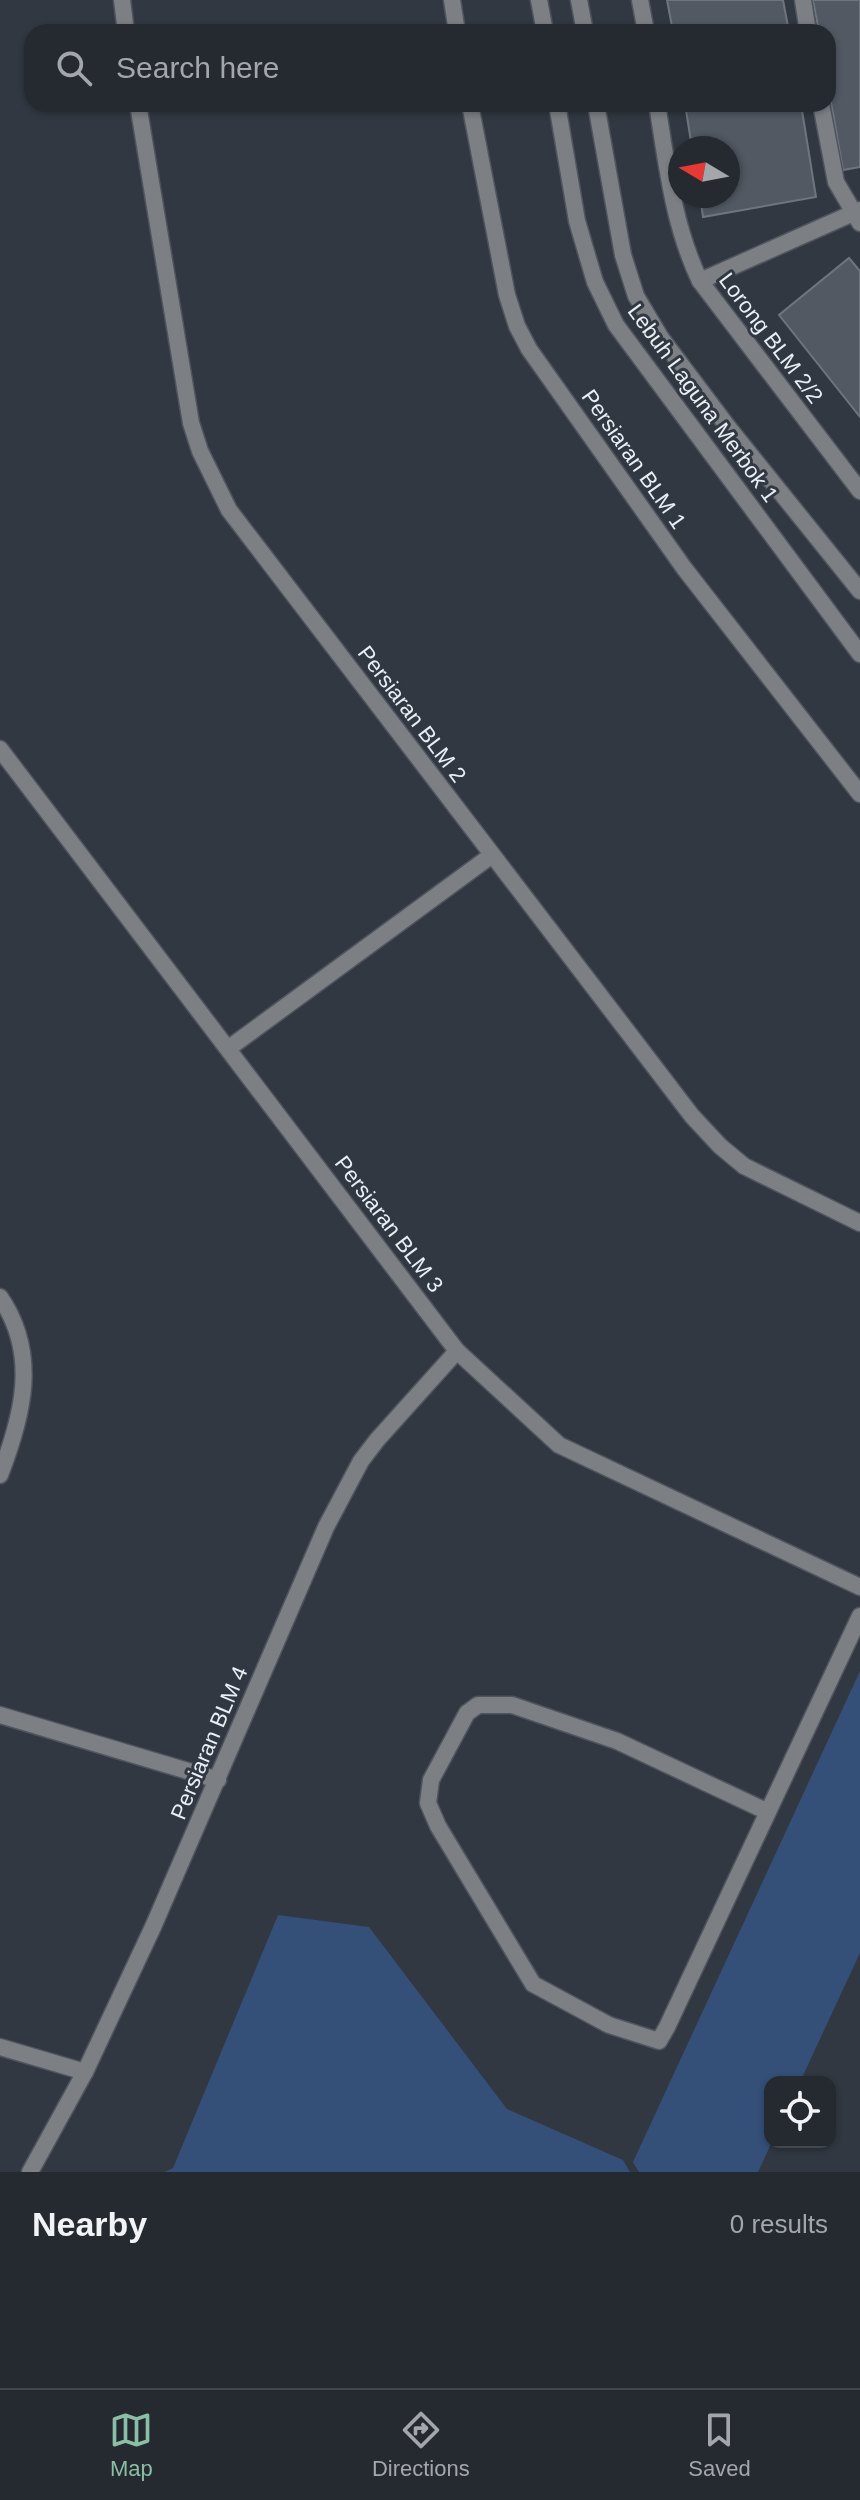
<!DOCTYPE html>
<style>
:root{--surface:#252a31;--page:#2d3239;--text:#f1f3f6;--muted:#a3a7ab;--line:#42464d;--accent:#8abfa5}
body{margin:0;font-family:Arial,sans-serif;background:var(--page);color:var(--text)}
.controls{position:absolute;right:24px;bottom:24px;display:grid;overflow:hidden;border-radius:16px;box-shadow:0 2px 6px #0004}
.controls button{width:72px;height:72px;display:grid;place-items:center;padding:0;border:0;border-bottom:2px solid var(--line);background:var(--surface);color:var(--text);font:40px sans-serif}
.compass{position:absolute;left:668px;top:136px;width:72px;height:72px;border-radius:50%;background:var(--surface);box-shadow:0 2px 6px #0004;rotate:280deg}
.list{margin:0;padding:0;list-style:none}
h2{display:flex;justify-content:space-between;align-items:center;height:104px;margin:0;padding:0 32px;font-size:34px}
h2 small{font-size:26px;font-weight:400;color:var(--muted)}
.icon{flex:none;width:44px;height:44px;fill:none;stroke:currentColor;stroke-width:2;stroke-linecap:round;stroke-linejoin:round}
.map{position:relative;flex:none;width:860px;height:2172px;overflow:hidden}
.search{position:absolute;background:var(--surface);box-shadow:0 2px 6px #0004;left:24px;right:24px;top:24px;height:88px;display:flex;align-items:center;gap:20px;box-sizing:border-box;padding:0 28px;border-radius:24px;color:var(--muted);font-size:30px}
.sheet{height:216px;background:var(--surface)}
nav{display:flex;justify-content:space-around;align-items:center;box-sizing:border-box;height:112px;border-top:2px solid var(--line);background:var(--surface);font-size:22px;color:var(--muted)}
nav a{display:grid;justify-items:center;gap:4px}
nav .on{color:var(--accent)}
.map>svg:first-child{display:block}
.green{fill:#344f78}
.building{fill:#525963;stroke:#6e757f;stroke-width:2}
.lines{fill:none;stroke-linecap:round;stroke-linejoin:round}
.service-casing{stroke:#4f555e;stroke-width:19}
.minor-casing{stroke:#4f555e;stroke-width:19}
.tertiary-casing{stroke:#4f555e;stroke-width:19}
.service{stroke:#7c7f84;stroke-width:16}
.minor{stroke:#7c7f84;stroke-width:16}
.tertiary{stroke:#7c7f84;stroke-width:16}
.labels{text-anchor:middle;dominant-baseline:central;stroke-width:6;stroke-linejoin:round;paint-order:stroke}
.street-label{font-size:22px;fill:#eaeef5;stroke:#313841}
</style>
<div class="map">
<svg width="860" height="2172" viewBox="0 0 860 2172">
<rect width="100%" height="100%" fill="#313841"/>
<!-- green -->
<g class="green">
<path d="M860 1671V1953L800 2082H770V2142H772L758 2172H639L633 2162Z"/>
<path d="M278 1915 369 1927 507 2109 623 2160 630 2172H165L173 2168Z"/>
</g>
<!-- building -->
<g class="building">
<path d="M667 0H783L789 32H673Z"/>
<path d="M813 0H860V167L843 170 828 85V32H819Z"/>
<path d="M685 104H801L816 197 703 217 700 196H728V148H692Z"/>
<path d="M849 258 860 271V417L779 315Z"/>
</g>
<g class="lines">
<!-- service casing -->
<g class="service-casing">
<g id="service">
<path d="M803 0 808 32"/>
<path d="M821 104 836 182 860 223"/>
<path d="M768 1812 617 1741 512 1705H478L467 1713 431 1780 428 1803 438 1826 533 1984 609 2025 659 2041 667 2027 860 1616"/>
</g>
</g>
<!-- minor casing -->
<g class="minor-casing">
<g id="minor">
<path d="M122 0 126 32"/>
<path d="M452 0 457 32"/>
<path d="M640 0 646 32"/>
<path d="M138 104 191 423 200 451 229 510 692 1116 720 1146 744 1166 860 1223"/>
<path d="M470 104 507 295 517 326 529 349 684 568 860 794"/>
<path d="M657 104C667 165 673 225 700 281L860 491"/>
<path d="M700 281 860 210"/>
<path d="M0 749 457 1351 559 1445 860 1587"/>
<path d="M229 1048 492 855"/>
<path d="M0 1297C39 1354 23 1415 0 1475"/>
<path d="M0 1715 218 1780"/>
<path d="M0 2047 85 2072"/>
<path d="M30 2172 85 2072 153 1927 326 1527 361 1461 377 1440 457 1351"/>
</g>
</g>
<!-- tertiary casing -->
<g class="tertiary-casing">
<g id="tertiary">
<path d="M539 0 545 32"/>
<path d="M579 0 585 32"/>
<path d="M557 104 577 221 595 282 616 325 860 654"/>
<path d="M596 104 623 255 636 296 661 338 728 427 860 591"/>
</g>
</g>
<!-- service -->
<use href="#service" class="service"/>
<!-- minor -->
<use href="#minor" class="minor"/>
<!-- tertiary -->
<use href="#tertiary" class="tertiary"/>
</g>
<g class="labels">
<!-- street labels -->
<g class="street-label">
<text transform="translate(771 338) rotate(53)">Lorong BLM 2/2</text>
<text transform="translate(703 403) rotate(54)">Lebuh Laguna Merbok 1</text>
<text transform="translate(634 459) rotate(55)">Persiaran BLM 1</text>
<text transform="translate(412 714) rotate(53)">Persiaran BLM 2</text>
<text transform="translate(389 1224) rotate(53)">Persiaran BLM 3</text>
<text transform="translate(209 1743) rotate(-67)">Persiaran BLM 4</text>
</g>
</g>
</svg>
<div class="controls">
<button><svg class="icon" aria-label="locate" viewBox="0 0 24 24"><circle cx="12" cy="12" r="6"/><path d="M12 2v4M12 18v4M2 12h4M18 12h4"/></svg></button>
</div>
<svg class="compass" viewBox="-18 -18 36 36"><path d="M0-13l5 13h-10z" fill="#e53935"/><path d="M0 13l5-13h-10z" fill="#a3a7ab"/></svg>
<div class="search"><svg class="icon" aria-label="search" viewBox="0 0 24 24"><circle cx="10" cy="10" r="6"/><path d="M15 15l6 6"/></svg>Search here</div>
</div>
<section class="sheet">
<h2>Nearby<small>0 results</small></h2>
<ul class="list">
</ul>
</section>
<nav>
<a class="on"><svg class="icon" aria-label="map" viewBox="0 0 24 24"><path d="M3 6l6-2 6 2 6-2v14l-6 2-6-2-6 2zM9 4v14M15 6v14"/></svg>Map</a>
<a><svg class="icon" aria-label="directions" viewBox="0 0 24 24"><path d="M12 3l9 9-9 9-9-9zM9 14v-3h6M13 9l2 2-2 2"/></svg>Directions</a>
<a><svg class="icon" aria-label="saved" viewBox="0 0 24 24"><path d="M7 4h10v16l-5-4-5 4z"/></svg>Saved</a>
</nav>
